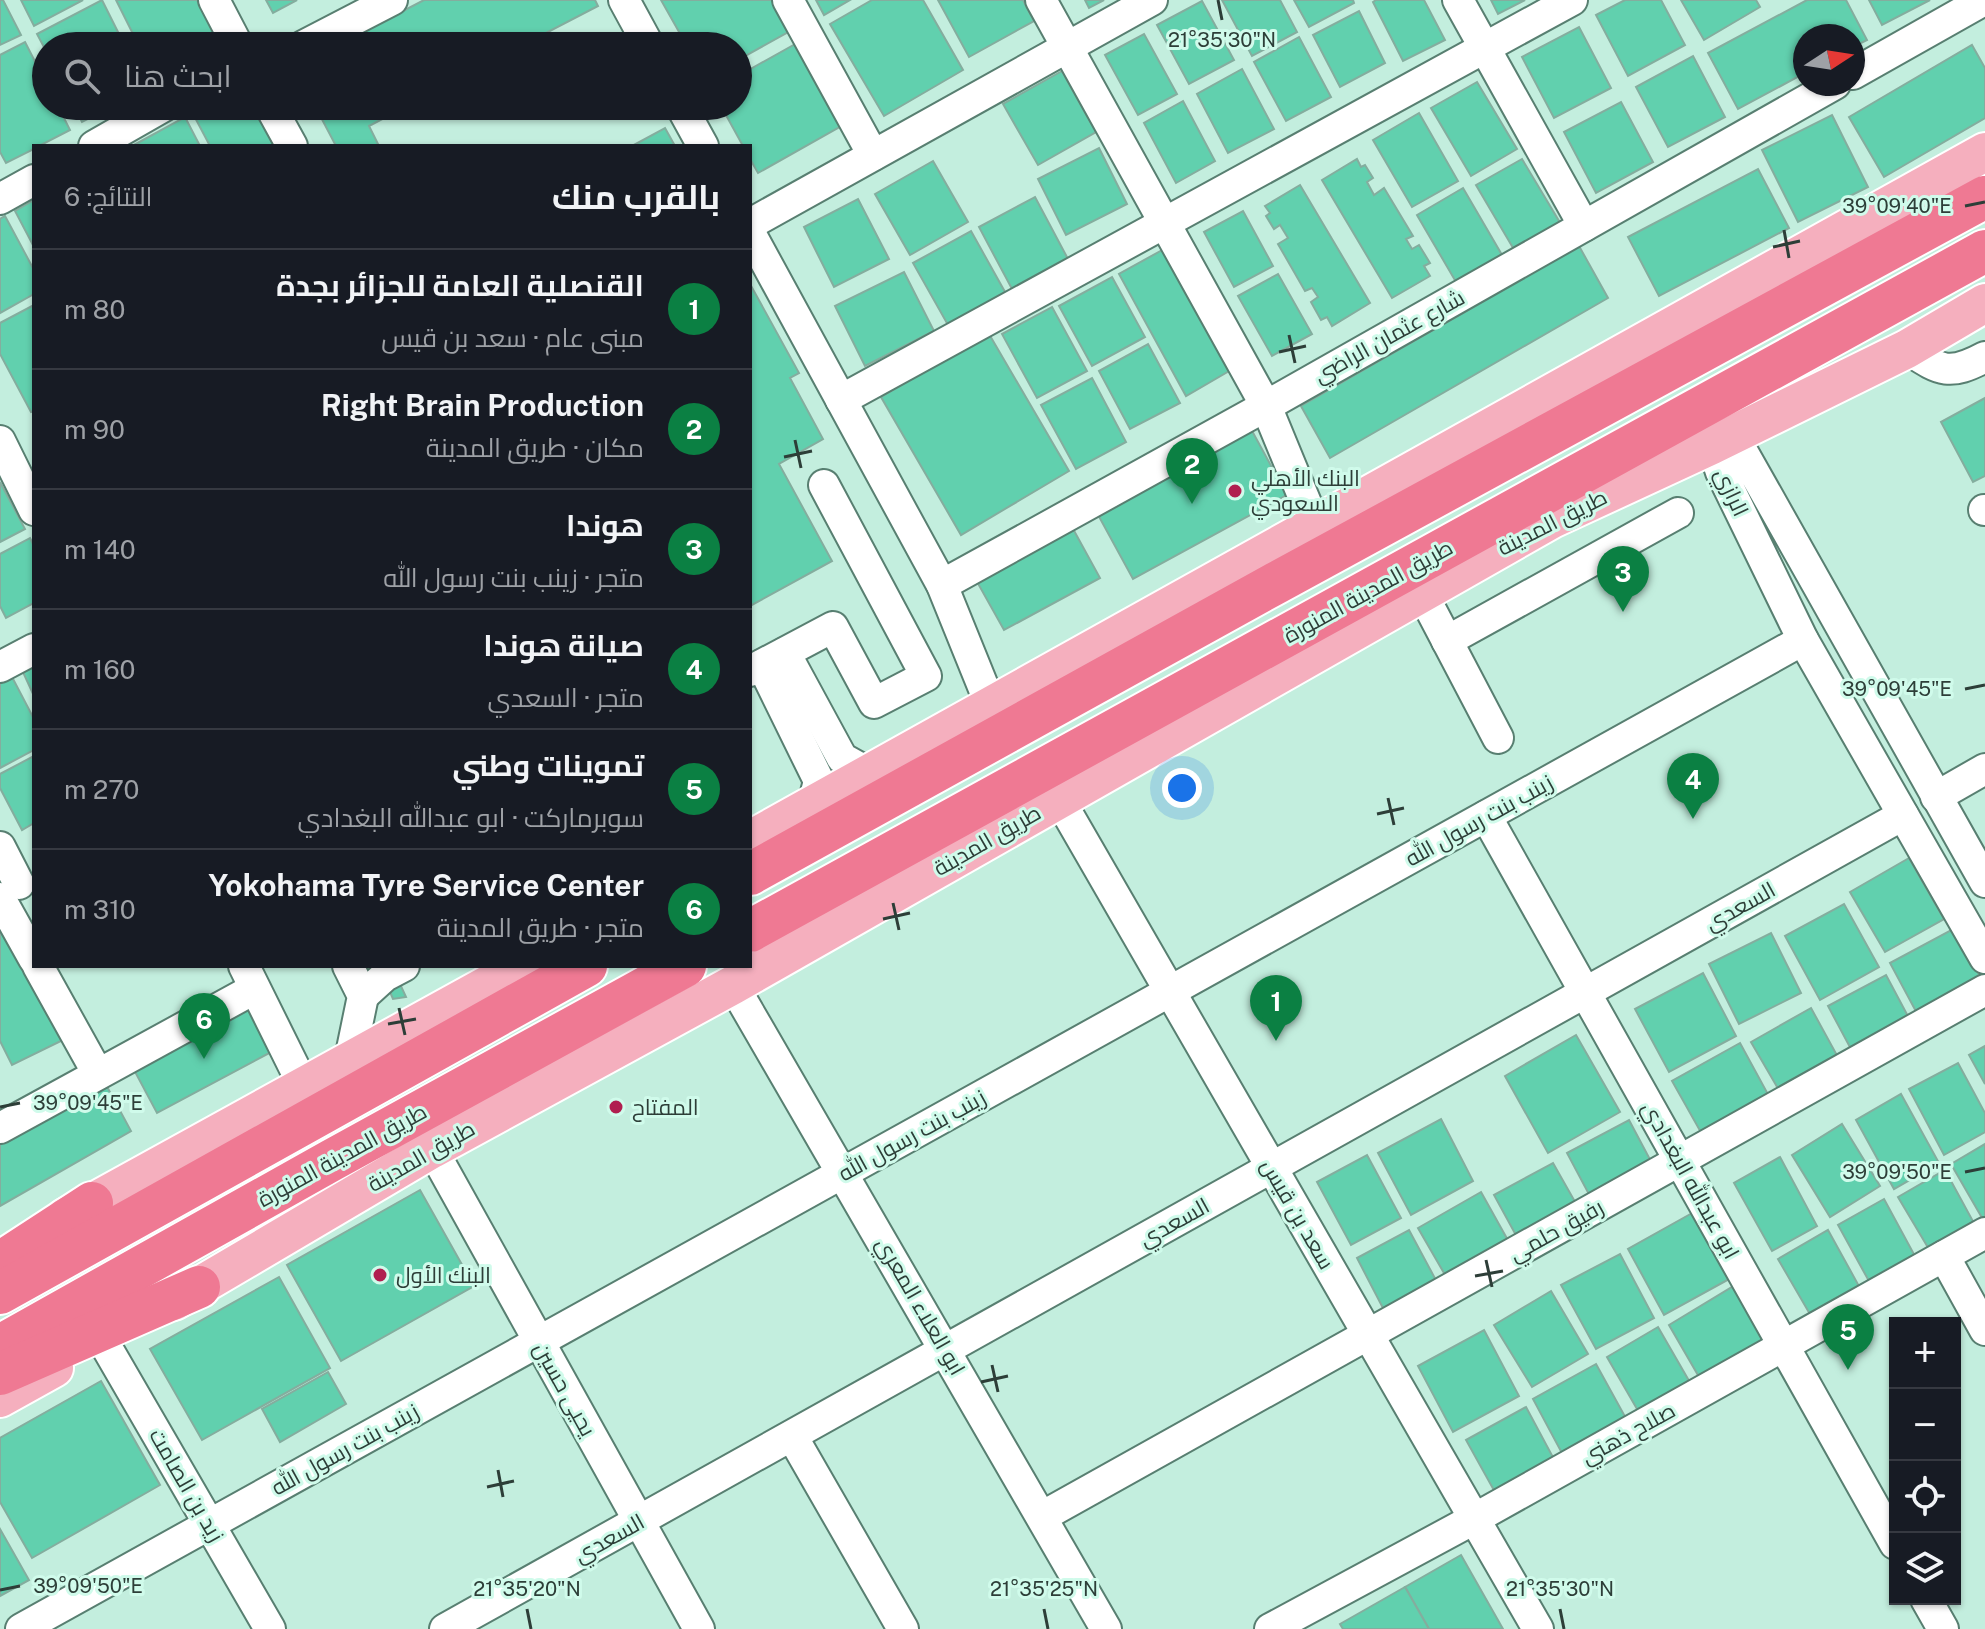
<!DOCTYPE html>
<html lang="ar">
<meta charset="utf-8">
<style>
:root{--surface:#171b24;--page:#242831;--text:#f1f3f6;--muted:#9ea1a6;--line:#363941;--accent:#0b8043}
body{margin:0;font-family:"Public Sans",Cairo,sans-serif;background:var(--page);color:var(--text);direction:rtl}
.controls{position:absolute;right:24px;bottom:24px;display:grid;overflow:hidden;border-radius:0px;box-shadow:0 2px 6px #0004}
.controls button{width:72px;height:72px;display:grid;place-items:center;padding:0;border:0;border-bottom:2px solid var(--line);background:var(--surface);color:var(--text);font:40px sans-serif}
.compass{position:absolute;left:1793px;top:24px;width:72px;height:72px;border-radius:50%;background:var(--surface);box-shadow:0 2px 6px #0004;rotate:78deg}
.you{position:absolute;left:1182px;top:788px;width:28px;height:28px;margin:-20px;border:6px solid #fff;border-radius:50%;background:#1a73e8;box-shadow:0 0 0 12px #1a73e833}
.badge{display:grid;place-items:center;width:52px;height:52px;border-radius:50%;background:var(--accent);color:#fff;font-size:26px;font-weight:700}
.pin{position:absolute;translate:-50% -66px;filter:drop-shadow(0 2px 4px #0008)}
.pin::after{content:'';position:absolute;top:42px;width:28px;height:24px;background:inherit;clip-path:polygon(0 0,100% 0,50% 100%)}
.list{margin:0;padding:0;list-style:none}
h2{display:flex;justify-content:space-between;align-items:center;height:104px;margin:0;padding:0 32px;font-size:34px}
h2 small{font-size:26px;font-weight:400;color:var(--muted)}
.list li{display:grid;grid-template-columns:52px 1fr auto;gap:24px;align-items:center;box-sizing:border-box;height:120px;padding:0 32px;border-top:2px solid var(--line)}
.list b{display:block;font-size:30px;white-space:nowrap}
.list p{margin:0;font-size:26px;white-space:nowrap;color:var(--muted)}
.list em{font-size:26px;font-style:normal;color:var(--muted)}
.icon{flex:none;width:44px;height:44px;fill:none;stroke:currentColor;stroke-width:2;stroke-linecap:round;stroke-linejoin:round}
.map{position:relative;flex:none;width:1985px;height:1629px;overflow:hidden;direction:ltr}
.search{position:absolute;background:var(--surface);box-shadow:0 2px 6px #0004;left:32px;top:32px;width:720px;height:88px;display:flex;align-items:center;gap:20px;box-sizing:border-box;padding:0 28px;border-radius:44px;color:var(--muted);font-size:30px}
.panel{position:absolute;background:var(--surface);box-shadow:0 2px 6px #0004;left:32px;top:144px;width:720px;height:824px;border-radius:0px;direction:rtl}
.map>svg:first-child{display:block}
.building{fill:#61d0ae;stroke:#84ad9e;stroke-width:2}
.lines{fill:none;stroke-linecap:round;stroke-linejoin:round}
.minor-casing{stroke:#587f71;stroke-width:34}
.major-casing{stroke:#fff;stroke-width:42}
.highway-casing{stroke:#fff;stroke-width:46}
.minor{stroke:#fff;stroke-width:30}
.major{stroke:#f5afbe;stroke-width:38}
.highway{stroke:#ef7993;stroke-width:42}
.ticks{fill:none;stroke:#2d3e38;stroke-width:3}
.poi-dot{fill:#b01f50;stroke:#d0fbeb;stroke-width:3}
.labels{text-anchor:middle;dominant-baseline:central;stroke-width:6;stroke-linejoin:round;paint-order:stroke}
.street-label{font-size:22px;fill:#2d3e38;stroke:#d0fbeb}
.poi-label{font-size:22px;fill:#2d3e38;stroke:#d0fbeb;text-anchor:start}
.ticks-label{font-size:20px;text-anchor:middle;fill:#2d3e38;stroke:#d0fbeb;stroke-width:6;stroke-linejoin:round;paint-order:stroke}
</style>
<div class="map">
<svg width="1985" height="1629" viewBox="0 0 1985 1629">
<rect width="100%" height="100%" fill="#c3eede"/>
<!-- building -->
<g class="building">
<path d="M0 0H3L21 35 0 45Z"/>
<path d="M21 0H83L34 26Z"/>
<path d="M102 0 125 46H46V51L37 34Z"/>
<path d="M116 0H197L221 46H139Z"/>
<path d="M266 0H297L273 13Z"/>
<path d="M424 0H595L598 6 521 46H336Z"/>
<path d="M661 0H773L790 31 738 60V46H687Z"/>
<path d="M816 0H850L824 15Z"/>
<path d="M872 0H923L963 70 884 116 830 24Z"/>
<path d="M938 0H1023L1034 21 969 57Z"/>
<path d="M1085 0H1104L1089 8Z"/>
<path d="M1222 0H1280L1297 32 1252 56Z"/>
<path d="M1294 0H1353L1354 3 1309 27Z"/>
<path d="M1376 0H1424L1445 40 1403 61 1373 2Z"/>
<path d="M1491 0H1525L1498 14Z"/>
<path d="M1625 0H1661L1685 45 1628 76 1596 15Z"/>
<path d="M1681 0H1756L1760 7 1704 40Z"/>
<path d="M1807 0H1846L1867 40 1853 47V36H1805V73L1738 109 1708 53Z"/>
<path d="M1869 0H1930L1882 25Z"/>
<path d="M1202 1 1234 60 1189 84 1157 25Z"/>
<path d="M1359 11 1385 63 1340 87 1313 35Z"/>
<path d="M1579 27 1611 88 1554 118 1522 57Z"/>
<path d="M1144 34 1177 94 1138 115 1105 55Z"/>
<path d="M1299 37 1331 97 1286 121 1254 62Z"/>
<path d="M25 42 46 83V106H58L70 130 39 146H34V149L6 163 0 152V55Z"/>
<path d="M797 43 843 125 758 173 750 159V146H743L721 106H738V76Z"/>
<path d="M1972 45 1985 68V118L1884 177 1849 117Z"/>
<path d="M1693 56 1725 117 1668 147 1636 87Z"/>
<path d="M1242 69 1274 129 1228 153 1197 94Z"/>
<path d="M1062 71 1096 132 1038 165 1003 104Z"/>
<path d="M1477 82 1517 149 1471 176 1431 108Z"/>
<path d="M1183 101 1215 161 1176 183 1144 123Z"/>
<path d="M1621 102 1653 162 1596 193 1564 132Z"/>
<path d="M74 106H113L82 122Z"/>
<path d="M203 106H256L278 146H210L192 112Z"/>
<path d="M315 106H407L369 126 379 146H336Z"/>
<path d="M1419 113 1458 181 1412 207 1373 140Z"/>
<path d="M1832 115 1868 187 1798 222 1762 150Z"/>
<path d="M185 117 200 146H132Z"/>
<path d="M665 128 675 146H632Z"/>
<path d="M1099 148 1127 204 1066 235 1038 179Z"/>
<path d="M1357 159 1361 167 1365 165 1373 178 1367 182 1374 195 1384 188 1413 236 1406 239 1412 249 1419 245 1430 263 1424 266 1430 276 1392 298 1322 180Z"/>
<path d="M1522 159 1562 226 1516 253 1476 185Z"/>
<path d="M933 161 968 222 910 255 875 194Z"/>
<path d="M1758 169 1789 228 1659 296 1628 237Z"/>
<path d="M1300 185 1370 303 1332 326 1327 317 1321 320 1311 302 1318 297 1312 288 1305 291 1278 244 1288 238 1280 225 1274 229 1266 216 1270 213 1265 206Z"/>
<path d="M1463 188 1502 255 1456 282 1417 215Z"/>
<path d="M1035 197 1068 259 1012 289 979 227Z"/>
<path d="M858 199 889 259 834 287 804 227Z"/>
<path d="M34 200V247L15 211Z"/>
<path d="M1243 211 1273 266 1234 287 1204 232Z"/>
<path d="M5 216 34 270V294L0 313V219Z"/>
<path d="M971 231 1005 292 948 325 913 263Z"/>
<path d="M1579 246 1608 298 1330 458 1301 406Z"/>
<path d="M1164 249 1231 370 1186 396 1119 274Z"/>
<path d="M904 272 934 331 865 366 835 306Z"/>
<path d="M1278 274 1312 334 1272 356 1238 296Z"/>
<path d="M1112 277 1145 337 1092 366 1059 306Z"/>
<path d="M750 284 799 373 790 378 823 439 779 464 832 561 750 606Z"/>
<path d="M34 305V411L31 412 0 354V323Z"/>
<path d="M1052 307 1087 371 1037 398 1002 334Z"/>
<path d="M989 334 1069 471 961 535 881 397Z"/>
<path d="M1148 344 1180 403 1130 429 1099 371Z"/>
<path d="M1092 378 1126 442 1076 469 1041 405Z"/>
<path d="M1985 398V476L1973 482 1941 422Z"/>
<path d="M1251 429 1287 495 1133 579 1097 513Z"/>
<path d="M0 482 25 529 0 542Z"/>
<path d="M1072 527 1100 578 1004 630 976 580Z"/>
<path d="M30 538 34 546V603L6 618 0 606V554Z"/>
<path d="M34 664V696L22 670Z"/>
<path d="M12 677 34 719V750L0 768V683Z"/>
<path d="M34 756V823L22 830 0 788V774Z"/>
<path d="M1909 858 1944 919 1885 952 1850 892Z"/>
<path d="M1844 904 1879 967 1820 1000 1785 936Z"/>
<path d="M0 911 67 1038 12 1065 0 1041Z"/>
<path d="M1955 928 1983 982 1919 1017 1890 963Z"/>
<path d="M1771 933 1801 993 1739 1024 1709 964Z"/>
<path d="M1703 973 1736 1036 1669 1072 1635 1009Z"/>
<path d="M1886 975 1910 1020 1852 1051 1828 1006Z"/>
<path d="M400 984 406 997 393 999 390 992Z"/>
<path d="M251 1004 275 1050 157 1113 133 1068Z"/>
<path d="M1811 1008 1839 1059 1780 1092 1751 1042Z"/>
<path d="M1576 1035 1620 1112 1548 1153 1505 1076Z"/>
<path d="M1740 1043 1770 1098 1703 1136 1672 1081Z"/>
<path d="M1985 1046V1084L1969 1055Z"/>
<path d="M1958 1063 1985 1113V1132L1944 1155 1909 1089Z"/>
<path d="M104 1081 131 1131 0 1206V1141Z"/>
<path d="M1901 1094 1939 1163 1894 1189 1856 1120Z"/>
<path d="M1441 1119 1473 1181 1411 1215 1378 1153Z"/>
<path d="M1629 1120 1654 1167 1592 1200 1567 1153Z"/>
<path d="M1842 1124 1880 1186 1830 1217 1792 1155Z"/>
<path d="M1985 1144V1223L1951 1164Z"/>
<path d="M1367 1155 1401 1218 1351 1245 1317 1182Z"/>
<path d="M1780 1157 1817 1226 1772 1251 1734 1183Z"/>
<path d="M1553 1163 1578 1207 1518 1239 1494 1195Z"/>
<path d="M1945 1170 1975 1225 1930 1251 1898 1197Z"/>
<path d="M420 1190 474 1286 341 1361 287 1265Z"/>
<path d="M1481 1192 1510 1244 1448 1280 1418 1228Z"/>
<path d="M1884 1199 1916 1258 1870 1283 1838 1225Z"/>
<path d="M1694 1212 1731 1278 1664 1315 1628 1249Z"/>
<path d="M1409 1230 1438 1284 1385 1312 1357 1258Z"/>
<path d="M1828 1230 1860 1288 1811 1316 1778 1259Z"/>
<path d="M1620 1254 1654 1318 1596 1349 1561 1285Z"/>
<path d="M279 1277 330 1368 202 1440 150 1349Z"/>
<path d="M1737 1284 1771 1341 1702 1382 1669 1325Z"/>
<path d="M1551 1291 1588 1354 1532 1387 1494 1325Z"/>
<path d="M1658 1327 1692 1386 1641 1416 1607 1357Z"/>
<path d="M1484 1330 1519 1396 1453 1432 1418 1366Z"/>
<path d="M1596 1364 1628 1422 1564 1457 1533 1399Z"/>
<path d="M328 1372 346 1404 280 1442 262 1409Z"/>
<path d="M101 1381 160 1485 32 1558 0 1502V1438Z"/>
<path d="M1526 1407 1555 1461 1496 1494 1466 1440Z"/>
<path d="M0 1529 29 1580 0 1596Z"/>
<path d="M1461 1555 1503 1629H1429L1405 1587Z"/>
<path d="M1405 1587 1429 1629H1343L1340 1624Z"/>
</g>
<g class="lines">
<!-- minor casing -->
<g class="minor-casing">
<g id="minor">
<path d="M214 0 238 46"/>
<path d="M624 0 649 46"/>
<path d="M788 0 873 155"/>
<path d="M1041 0 1266 406 1315 525"/>
<path d="M1458 0 1584 226"/>
<path d="M303 46 392 0"/>
<path d="M1853 74 1984 0"/>
<path d="M270 106 292 146"/>
<path d="M681 106 703 146"/>
<path d="M94 146 164 106"/>
<path d="M0 199 34 180"/>
<path d="M750 224 1152 0"/>
<path d="M750 233 942 585 991 706"/>
<path d="M1907 349C1940 370 1948 377 1985 357"/>
<path d="M841 400 1572 0"/>
<path d="M0 441 34 510"/>
<path d="M1984 510H1985"/>
<path d="M942 585 1266 406 1835 84"/>
<path d="M1422 593 1498 738"/>
<path d="M1447 641 1678 513"/>
<path d="M785 653 842 758 869 773"/>
<path d="M762 665 819 781 813 804"/>
<path d="M0 667 34 649"/>
<path d="M750 671 833 627 874 703 926 676 824 485"/>
<path d="M1936 797 1985 769"/>
<path d="M1059 799 1538 1629"/>
<path d="M1486 816 1895 1544"/>
<path d="M0 847 19 884"/>
<path d="M1985 882 1741 449 1712 445 1721 472 1803 640 1985 958"/>
<path d="M0 898 34 959"/>
<path d="M38 966 98 1074"/>
<path d="M244 966 303 1085"/>
<path d="M348 966 363 996 350 1059"/>
<path d="M733 985 1106 1629"/>
<path d="M363 996 385 976 404 966"/>
<path d="M0 1128 254 989"/>
<path d="M432 1149 699 1629"/>
<path d="M1944 1256 1985 1330"/>
<path d="M103 1341 270 1629"/>
<path d="M792 1436 903 1629"/>
<path d="M1043 1516 1985 990"/>
<path d="M1926 1599 1943 1629"/>
<path d="M21 1629 1803 640"/>
<path d="M445 1629 1903 815"/>
<path d="M1270 1629 1474 1519 1985 1233"/>
</g>
</g>
<!-- major casing -->
<g class="major-casing">
<g id="major">
<path d="M750 840 1985 152"/>
<path d="M65 1218 522 966"/>
<path d="M174 1301 432 1149 733 985 1552 519 1712 445 1907 349 1985 303"/>
<path d="M0 1398 54 1368"/>
</g>
</g>
<!-- highway casing -->
<g class="highway-casing">
<g id="highway">
<path d="M750 874 1276 583 1985 197"/>
<path d="M750 931 1985 251"/>
<path d="M0 1263 92 1203"/>
<path d="M0 1293 586 966"/>
<path d="M0 1346 332 1160 685 966"/>
<path d="M0 1374 199 1287"/>
</g>
</g>
<!-- minor -->
<use href="#minor" class="minor"/>
<!-- major -->
<use href="#major" class="major"/>
<!-- highway -->
<use href="#highway" class="highway"/>
</g>
<!-- ticks -->
<path class="ticks" d="M1218 0 1222 20M1965 206 1985 202M1784 230 1789 258M1773 247 1800 241M1289 335 1295 363M1279 352 1306 346M795 440 801 468M784 457 812 451M1965 689 1985 685M1388 798 1394 825M1377 814 1404 808M893 903 899 930M883 919 910 913M399 1008 405 1035M388 1024 416 1019M0 1107 20 1103M1965 1172 1985 1168M1486 1260 1492 1287M1475 1276 1503 1271M992 1365 998 1392M981 1382 1008 1376M498 1470 503 1497M487 1487 514 1481M0 1590 20 1586M527 1609 531 1629M1044 1609 1048 1629M1560 1609 1564 1629"/>
<!-- markers -->
<g class="poi-dot">
<circle cx="1235" cy="491" r="8"/>
<circle cx="616" cy="1107" r="8"/>
<circle cx="380" cy="1275" r="8"/>
</g>
<g class="labels">
<!-- street labels -->
<g class="street-label">
<text transform="translate(1389 336) rotate(-29)">شارع عثمان الراضي</text>
<text transform="translate(1732 492) rotate(65)">الرازي</text>
<text transform="translate(1552 522) rotate(-27)">طريق المدينة</text>
<text transform="translate(1368 591) rotate(-29)">طريق المدينة المنورة</text>
<text transform="translate(1479 820) rotate(-29)">زينب بنت رسول الله</text>
<text transform="translate(987 840) rotate(-30)">طريق المدينة</text>
<text transform="translate(1740 906) rotate(-29)">السعدي</text>
<text transform="translate(912 1135) rotate(-29)">زينب بنت رسول الله</text>
<text transform="translate(342 1155) rotate(-29)">طريق المدينة المنورة</text>
<text transform="translate(421 1156) rotate(-30)">طريق المدينة</text>
<text transform="translate(1691 1180) rotate(61)">ابو عبدالله البغدادي</text>
<text transform="translate(1298 1214) rotate(60)">سعد بن قيس</text>
<text transform="translate(1174 1222) rotate(-29)">السعدي</text>
<text transform="translate(1556 1230) rotate(-29)">رفيق حلمي</text>
<text transform="translate(921 1306) rotate(60)">ابو العلاء المعري</text>
<text transform="translate(565 1389) rotate(61)">يحيى حسين</text>
<text transform="translate(1628 1433) rotate(-29)">صلاح ذهني</text>
<text transform="translate(345 1449) rotate(-29)">زينب بنت رسول الله</text>
<text transform="translate(187 1485) rotate(60)">زيد بن الصامت</text>
<text transform="translate(609 1538) rotate(-29)">السعدي</text>
</g>
<!-- poi labels -->
<g class="poi-label">
<text x="1251" y="478">البنك الأهلي<tspan x="1251" dy="25">السعودي</tspan></text>
<text x="632" y="1107">المفتاح</text>
<text x="396" y="1275">البنك الأول</text>
</g>
</g>
<g class="ticks-label">
<text x="1222" y="47">21°35'30"N</text>
<text x="1897" y="213">39°09'40"E</text>
<text x="1897" y="696">39°09'45"E</text>
<text x="88" y="1110">39°09'45"E</text>
<text x="1897" y="1179">39°09'50"E</text>
<text x="88" y="1593">39°09'50"E</text>
<text x="527" y="1596">21°35'20"N</text>
<text x="1044" y="1596">21°35'25"N</text>
<text x="1560" y="1596">21°35'30"N</text>
</g>
</svg>
<div class="controls">
<button>+</button>
<button>−</button>
<button><svg class="icon" aria-label="locate" viewBox="0 0 24 24"><circle cx="12" cy="12" r="6"/><path d="M12 2v4M12 18v4M2 12h4M18 12h4"/></svg></button>
<button><svg class="icon" aria-label="layers" viewBox="0 0 24 24"><path d="M12 4l9 5-9 5-9-5zM3 14l9 5 9-5"/></svg></button>
</div>
<svg class="compass" viewBox="-18 -18 36 36"><path d="M0-13l5 13h-10z" fill="#e53935"/><path d="M0 13l5-13h-10z" fill="#9ea1a6"/></svg>
<div class="you"></div>
<div class="pin badge" style="left:1276px;top:1041px">1</div>
<div class="pin badge" style="left:1192px;top:504px">2</div>
<div class="pin badge" style="left:1623px;top:612px">3</div>
<div class="pin badge" style="left:1693px;top:819px">4</div>
<div class="pin badge" style="left:1848px;top:1370px">5</div>
<div class="pin badge" style="left:204px;top:1059px">6</div>
<div class="search"><svg class="icon" aria-label="search" viewBox="0 0 24 24"><circle cx="10" cy="10" r="6"/><path d="M15 15l6 6"/></svg>ابحث هنا</div>
<section class="panel">
<h2>بالقرب منك<small>النتائج: 6</small></h2>
<ul class="list">
<li><span class="badge">1</span><div><b>القنصلية العامة للجزائر بجدة</b><p>مبنى عام · سعد بن قيس</p></div><em>80 m</em></li>
<li><span class="badge">2</span><div><b>Right Brain Production</b><p>مكان · طريق المدينة</p></div><em>90 m</em></li>
<li><span class="badge">3</span><div><b>هوندا</b><p>متجر · زينب بنت رسول الله</p></div><em>140 m</em></li>
<li><span class="badge">4</span><div><b>صيانة هوندا</b><p>متجر · السعدي</p></div><em>160 m</em></li>
<li><span class="badge">5</span><div><b>تموينات وطني</b><p>سوبرماركت · ابو عبدالله البغدادي</p></div><em>270 m</em></li>
<li><span class="badge">6</span><div><b>Yokohama Tyre Service Center</b><p>متجر · طريق المدينة</p></div><em>310 m</em></li>
</ul>
</section>
</div>
